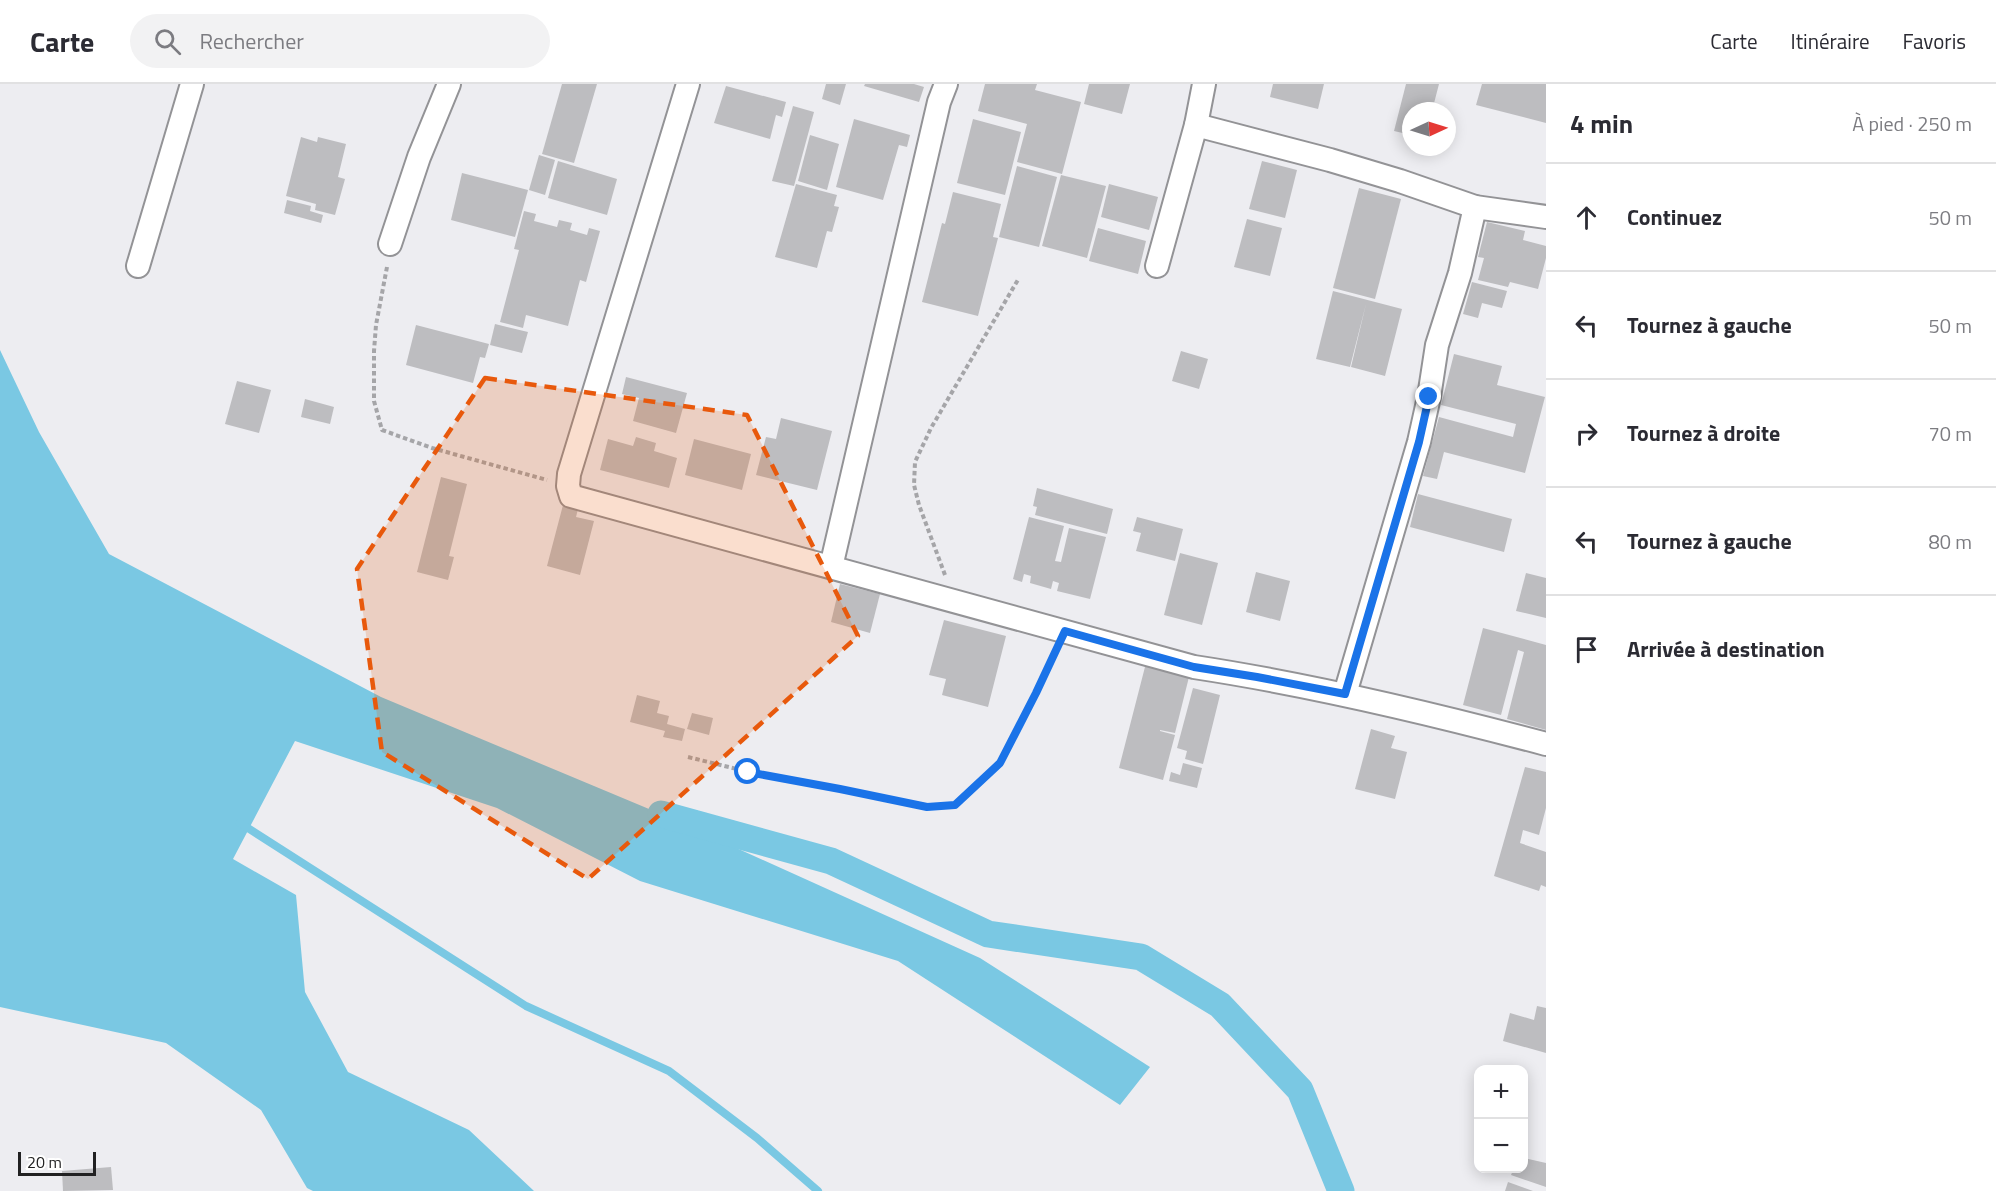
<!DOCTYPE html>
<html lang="fr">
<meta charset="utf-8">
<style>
:root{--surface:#fff;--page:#f2f2f3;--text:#2b2b33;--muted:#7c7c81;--line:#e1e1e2}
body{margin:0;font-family:"Titillium Web",sans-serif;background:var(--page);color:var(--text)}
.controls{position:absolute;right:18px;bottom:18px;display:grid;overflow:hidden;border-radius:12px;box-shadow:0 3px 15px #0003}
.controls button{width:54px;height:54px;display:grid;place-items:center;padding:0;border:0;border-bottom:2px solid var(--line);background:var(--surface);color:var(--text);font:30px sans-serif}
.compass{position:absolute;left:1402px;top:18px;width:54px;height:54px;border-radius:50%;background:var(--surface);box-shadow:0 3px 15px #0003;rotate:86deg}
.scale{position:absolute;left:18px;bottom:15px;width:78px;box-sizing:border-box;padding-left:6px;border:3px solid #212122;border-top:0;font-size:16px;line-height:21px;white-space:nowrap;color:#212122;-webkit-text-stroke:4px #fff;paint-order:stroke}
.stop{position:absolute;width:18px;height:18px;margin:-14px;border:4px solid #1a73e8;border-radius:50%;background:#fff}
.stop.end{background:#1a73e8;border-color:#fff;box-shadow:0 2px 6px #0008}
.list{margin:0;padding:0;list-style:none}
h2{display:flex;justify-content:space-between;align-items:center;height:78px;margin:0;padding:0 24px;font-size:26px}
h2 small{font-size:20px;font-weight:400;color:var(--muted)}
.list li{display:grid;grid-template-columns:39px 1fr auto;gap:18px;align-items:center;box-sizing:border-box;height:108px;padding:0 24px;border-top:2px solid var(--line)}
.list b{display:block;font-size:22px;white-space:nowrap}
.list em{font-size:20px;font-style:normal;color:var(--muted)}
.icon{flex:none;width:33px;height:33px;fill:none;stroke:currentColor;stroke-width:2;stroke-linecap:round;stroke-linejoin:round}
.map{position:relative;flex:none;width:1546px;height:1107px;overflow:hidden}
header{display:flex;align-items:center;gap:36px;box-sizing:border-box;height:84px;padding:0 30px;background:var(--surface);border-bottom:2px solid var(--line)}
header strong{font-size:28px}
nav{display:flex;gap:33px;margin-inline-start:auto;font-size:21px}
.search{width:420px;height:54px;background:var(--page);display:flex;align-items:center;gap:15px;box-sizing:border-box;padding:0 21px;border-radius:33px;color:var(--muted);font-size:22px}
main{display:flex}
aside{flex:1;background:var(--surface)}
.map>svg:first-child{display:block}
.water{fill:#7ac8e3}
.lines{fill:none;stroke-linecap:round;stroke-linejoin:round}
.stream{stroke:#7ac8e3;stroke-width:8}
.canal{stroke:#7ac8e3;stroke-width:27}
.building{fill:#bdbdc0}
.street-casing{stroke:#939396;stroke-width:26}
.path{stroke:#a5a5a8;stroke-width:4;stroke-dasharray:4.5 3;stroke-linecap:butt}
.street{stroke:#fff;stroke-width:22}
.route{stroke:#1a73e8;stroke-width:8}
.marked{fill:#e8590c;fill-opacity:0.2;stroke:#e8590c;stroke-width:4.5;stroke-dasharray:12 8;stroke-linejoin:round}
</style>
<header>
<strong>Carte</strong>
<div class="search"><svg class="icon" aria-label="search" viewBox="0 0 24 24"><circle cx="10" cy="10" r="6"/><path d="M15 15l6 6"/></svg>Rechercher</div>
<nav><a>Carte</a><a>Itinéraire</a><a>Favoris</a></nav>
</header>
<main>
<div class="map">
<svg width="1546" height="1107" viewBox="0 0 1546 1107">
<rect width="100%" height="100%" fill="#ededf1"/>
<!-- water -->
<path class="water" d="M0 266 39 348 109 470 381 613 661 730 980 874 1150 983 1120 1021 898 877 640 797 497 724 295 657 233 775 296 811 305 908 348 988 469 1046 534 1107H313L307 1104 261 1026 166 959 0 923Z"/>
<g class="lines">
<!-- stream -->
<path class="stream" d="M240 739 526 922 669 987 757 1054 818 1107"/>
<!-- canal -->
<path class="canal" d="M661 730 831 777 988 850 1141 873 1220 921 1300 1006 1341 1107"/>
</g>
<!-- building -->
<g class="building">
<path d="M562 0H597L574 79 542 70Z"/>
<path d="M826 0H846L840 21 822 15Z"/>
<path d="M865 0H914L924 3 919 18 864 2Z"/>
<path d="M985 0H1037L1035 6 1081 18 1062 90 1017 78 1027 40 978 27Z"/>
<path d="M1089 0H1130L1122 30 1084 20Z"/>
<path d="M1273 0H1324L1318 25 1270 13Z"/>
<path d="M1406 0H1439L1432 27H1411V51L1394 47Z"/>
<path d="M1482 0H1546V39L1476 21Z"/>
<path d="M726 2 786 18 782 33 776 31 770 55 714 39Z"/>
<path d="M793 22 814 28 794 102 772 97Z"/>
<path d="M854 35 910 51 907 63 899 61 883 116 836 103Z"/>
<path d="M973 35 1021 48 1005 111 957 99Z"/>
<path d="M810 51 839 60 827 106 798 97Z"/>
<path d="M301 53 317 58 318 53 346 60 338 93 345 95 335 131 315 126 316 120 286 112Z"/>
<path d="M539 71 555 76 545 111 529 106Z"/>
<path d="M558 77 617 95 607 131 548 114Z"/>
<path d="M1262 77 1297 86 1285 134 1249 125Z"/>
<path d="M1017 82 1057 93 1039 163 999 153Z"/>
<path d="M462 89 528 106 515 153 451 136Z"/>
<path d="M1061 91 1106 102 1087 174 1042 162Z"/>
<path d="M796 100 837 111 834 122 839 123 832 148 827 147 817 184 775 173Z"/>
<path d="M1109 100 1158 113 1149 146 1101 133Z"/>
<path d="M1359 104 1401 115 1375 215 1333 204Z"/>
<path d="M953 108 1001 120 993 153 998 154 978 232 922 218 942 139 945 140Z"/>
<path d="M287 116 311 122 310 127 323 131 321 139 284 129Z"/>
<path d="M524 127 536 130 534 137 557 143 559 136 572 139 570 146 587 151 589 144 600 147 586 198 580 196 568 242 526 231 523 244 500 238 519 166 514 165Z"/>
<path d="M1247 135 1282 144 1270 192 1234 183Z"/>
<path d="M1487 138 1525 147 1523 156 1546 162V174L1538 205 1510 198 1508 203 1478 196 1484 174 1478 173Z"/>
<path d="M1098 144 1146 157 1138 190 1089 177Z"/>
<path d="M1472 198 1507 207 1502 224 1482 219 1478 234 1463 230Z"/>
<path d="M1333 207 1402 225 1385 292 1351 283 1366 220 1350 283 1316 275Z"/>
<path d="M495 240 528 248 522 269 490 261Z"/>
<path d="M416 241 489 260 485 274 480 273 473 299 406 281Z"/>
<path d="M1181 267 1208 275 1199 305 1172 297Z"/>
<path d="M1454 270 1502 282 1497 301 1545 313 1525 389 1444 368 1437 395 1423 392 1439 333 1513 353 1516 340 1441 321Z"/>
<path d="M626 293 687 309 676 349 633 337 639 314 622 310Z"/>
<path d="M237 297 271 306 259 349 225 340Z"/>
<path d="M305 315 334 323 330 340 301 333Z"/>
<path d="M781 334 832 347 817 406 756 391 766 353 776 355Z"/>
<path d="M636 353 656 359 654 367 677 374 669 404 600 386 608 355 633 362Z"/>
<path d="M694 355 751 370 742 406 685 391Z"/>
<path d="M441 393 467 400 449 472 454 473 448 496 417 488Z"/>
<path d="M1037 404 1113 425 1107 450 1035 431 1037 423 1033 422Z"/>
<path d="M1418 410 1512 435 1504 468 1410 443Z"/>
<path d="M563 421 578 425 576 433 594 437 580 491 547 482Z"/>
<path d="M1029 433 1064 442 1055 477 1061 478 1069 444 1106 453 1090 515 1057 507 1059 499 1053 497 1051 505 1030 499 1031 492 1024 490 1022 498 1013 495Z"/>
<path d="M1137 433 1183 445 1175 477 1136 467 1141 449 1133 447Z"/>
<path d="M1180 469 1218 479 1202 541 1164 531Z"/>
<path d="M1256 488 1290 497 1280 537 1246 528Z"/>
<path d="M1526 489 1546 494V534L1516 527Z"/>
<path d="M840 500 880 510 870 549 831 538Z"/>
<path d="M944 536 1006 552 988 623 942 611 946 595 929 591Z"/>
<path d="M1483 544 1546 561V646L1507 635 1524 568 1518 566 1501 631 1463 621Z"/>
<path d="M1146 579 1189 593 1175 649 1160 646V647L1175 651 1163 696 1119 684Z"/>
<path d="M1193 604 1220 611 1203 680 1185 675 1187 667 1177 664Z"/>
<path d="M637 611 660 617 657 629 669 632 667 640 685 645 682 657 663 653 665 647 630 638Z"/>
<path d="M692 629 713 634 709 651 687 645Z"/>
<path d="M1371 645 1395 652 1391 664 1407 668 1395 715 1355 705Z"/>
<path d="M1183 679 1202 684 1197 704 1169 697 1171 688 1180 691Z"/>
<path d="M1525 683 1546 688V724L1539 751 1523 746 1520 759 1546 768V803L1541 801 1539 807 1494 792Z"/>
<path d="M1537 922 1546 924V969L1503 957 1510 929 1534 936Z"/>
<path d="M1524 1074 1546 1079V1103L1511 1091 1514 1084H1524Z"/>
<path d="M111 1083 113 1106 63 1107 62 1087Z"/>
<path d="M1508 1098 1533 1107H1505Z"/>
</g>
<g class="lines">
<!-- street casing -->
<g class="street-casing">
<g id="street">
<path d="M688 0 569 390 568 402 571 412 1194 583C1313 601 1430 629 1546 660"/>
<path d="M1196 41 1330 76 1400 97 1475 123 1546 133"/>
<path d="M390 160 419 73 449 0"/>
<path d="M138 182 192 0"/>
<path d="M1157 182 1196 41 1204 0"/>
<path d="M831 483 939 18 946 0"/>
<path d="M1345 610 1419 358 1429 313 1437 261 1460 189 1475 123"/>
</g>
</g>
<!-- path -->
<g class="path">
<path d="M387 183 376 241 374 267V317L382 346 432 364 547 396"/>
<path d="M945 491 919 421 914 401 915 378 931 344 1019 194"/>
<path d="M688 673 749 688 840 705 927 723 955 721 1000 679 1055 568"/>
</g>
<!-- street -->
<use href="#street" class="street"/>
</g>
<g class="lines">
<!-- route -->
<path class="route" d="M748 688 840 705 927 723 955 721 1000 679 1036 609 1065 547 1194 583 1257 593 1345 610 1419 358 1429 313"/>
</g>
<!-- marked area -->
<path class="marked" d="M485 294 747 331 858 552 588 795 382 668 357 485Z"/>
</svg>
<div class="controls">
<button>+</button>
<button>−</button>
</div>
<svg class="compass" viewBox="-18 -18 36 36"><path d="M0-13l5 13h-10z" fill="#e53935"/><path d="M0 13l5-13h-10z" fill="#7c7c81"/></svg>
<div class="scale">20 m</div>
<div class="stop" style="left:748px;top:688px"></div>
<div class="stop end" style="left:1429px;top:313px"></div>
</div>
<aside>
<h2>4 min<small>À pied · 250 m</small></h2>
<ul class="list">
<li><svg class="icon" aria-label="ahead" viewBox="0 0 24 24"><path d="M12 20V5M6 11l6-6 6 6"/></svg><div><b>Continuez</b></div><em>50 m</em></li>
<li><svg class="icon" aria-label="left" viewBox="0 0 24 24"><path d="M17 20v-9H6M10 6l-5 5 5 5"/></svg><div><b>Tournez à gauche</b></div><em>50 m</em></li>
<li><svg class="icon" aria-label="right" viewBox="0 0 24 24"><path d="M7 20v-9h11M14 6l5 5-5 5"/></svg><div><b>Tournez à droite</b></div><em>70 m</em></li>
<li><svg class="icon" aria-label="left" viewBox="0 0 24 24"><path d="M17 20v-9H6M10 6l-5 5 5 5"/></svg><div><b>Tournez à gauche</b></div><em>80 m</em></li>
<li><svg class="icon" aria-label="arrive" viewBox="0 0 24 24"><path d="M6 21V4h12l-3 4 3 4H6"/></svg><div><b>Arrivée à destination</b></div></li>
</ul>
</aside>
</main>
